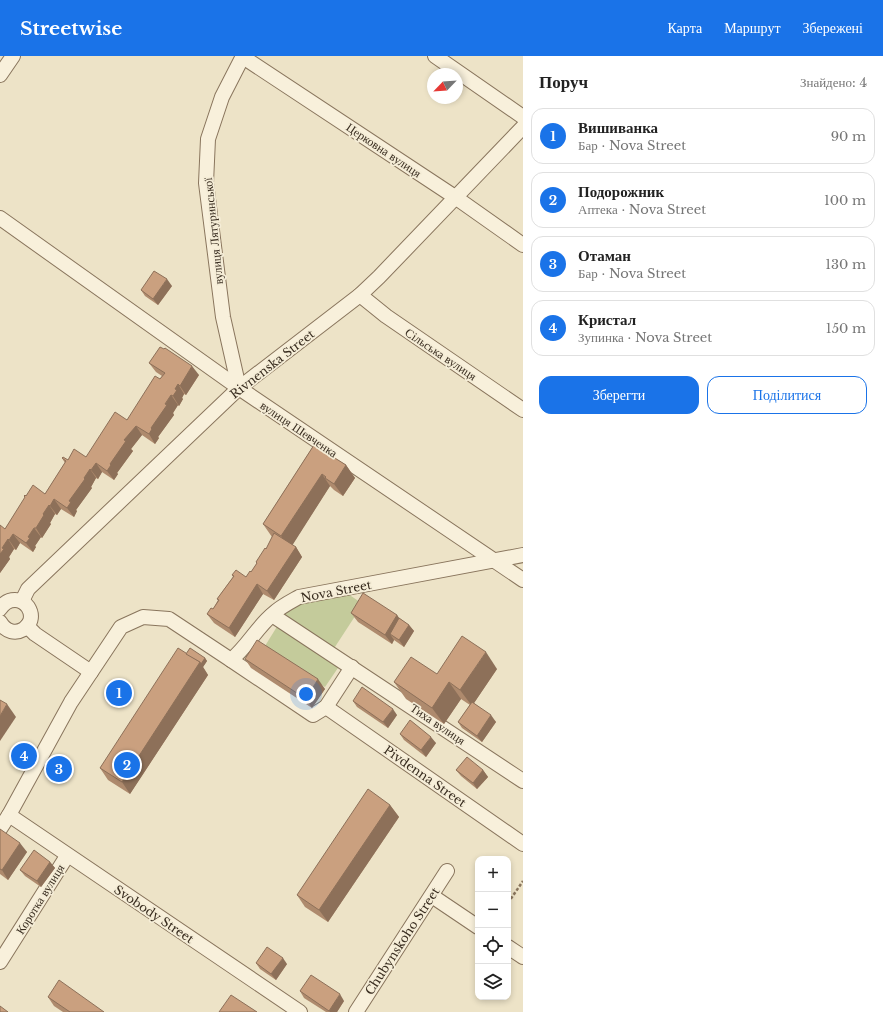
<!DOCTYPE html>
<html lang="uk">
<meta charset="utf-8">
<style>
:root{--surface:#fff;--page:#f2f2f2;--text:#222;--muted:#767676;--line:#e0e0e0;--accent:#1a73e8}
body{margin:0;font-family:"Libre Baskerville",serif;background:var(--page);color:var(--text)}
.controls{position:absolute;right:12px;bottom:12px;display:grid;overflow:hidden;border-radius:8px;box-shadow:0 2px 6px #0003}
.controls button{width:36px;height:36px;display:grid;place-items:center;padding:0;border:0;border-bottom:1px solid var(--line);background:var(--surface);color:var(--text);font:20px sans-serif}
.compass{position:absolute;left:427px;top:12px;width:36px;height:36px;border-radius:50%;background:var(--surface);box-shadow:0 2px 6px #0003;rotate:245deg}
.you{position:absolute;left:306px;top:638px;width:14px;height:14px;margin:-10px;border:3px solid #fff;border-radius:50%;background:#1a73e8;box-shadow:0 0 0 6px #1a73e833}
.badge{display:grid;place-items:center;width:26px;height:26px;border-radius:50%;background:var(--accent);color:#fff;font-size:13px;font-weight:700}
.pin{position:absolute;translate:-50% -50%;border:2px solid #fff;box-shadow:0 1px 4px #0006}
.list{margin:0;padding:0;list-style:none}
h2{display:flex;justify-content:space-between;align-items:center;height:52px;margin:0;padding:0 16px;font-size:17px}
h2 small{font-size:13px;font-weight:400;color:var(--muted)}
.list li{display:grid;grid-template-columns:26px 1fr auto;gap:12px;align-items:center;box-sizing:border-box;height:56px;margin:0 8px 8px;padding:0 8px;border:1px solid var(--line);border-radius:12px}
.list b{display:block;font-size:15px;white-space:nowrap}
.list p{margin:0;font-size:13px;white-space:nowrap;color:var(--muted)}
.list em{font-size:13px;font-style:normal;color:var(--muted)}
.actions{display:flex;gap:8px;padding:12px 16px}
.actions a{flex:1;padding:9px 0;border:1px solid var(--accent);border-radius:12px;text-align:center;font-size:14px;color:var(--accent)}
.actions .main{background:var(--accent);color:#fff}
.icon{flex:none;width:22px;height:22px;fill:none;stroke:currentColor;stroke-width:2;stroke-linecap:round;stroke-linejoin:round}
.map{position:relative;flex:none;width:523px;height:956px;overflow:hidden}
header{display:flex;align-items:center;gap:24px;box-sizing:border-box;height:56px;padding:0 20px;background:var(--accent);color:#fff}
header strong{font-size:19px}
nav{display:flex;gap:22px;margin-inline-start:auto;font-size:14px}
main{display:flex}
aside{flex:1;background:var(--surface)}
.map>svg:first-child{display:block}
.green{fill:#c4cb9b}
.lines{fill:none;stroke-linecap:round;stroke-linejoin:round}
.minor-casing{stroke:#89755d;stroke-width:16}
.path{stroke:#89755d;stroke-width:2.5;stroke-dasharray:3 2;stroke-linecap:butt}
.minor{stroke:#f8f0db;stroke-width:14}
.wall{fill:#ae8a6d}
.shaded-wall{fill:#8d7059}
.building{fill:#caa07f;stroke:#8d7059}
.labels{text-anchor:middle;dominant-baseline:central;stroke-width:3.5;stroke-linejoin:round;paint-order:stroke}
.street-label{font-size:12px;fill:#392d20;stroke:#f5edd7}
</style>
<header>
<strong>Streetwise</strong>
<nav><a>Карта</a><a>Маршрут</a><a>Збережені</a></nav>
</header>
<main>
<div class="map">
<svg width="523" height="956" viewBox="0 0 523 956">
<rect width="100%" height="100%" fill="#ede3c7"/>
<!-- green -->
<path class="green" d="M348 538 363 548 331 597 342 606 325 631 265 590 286 556 303 546Z"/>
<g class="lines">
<!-- minor casing -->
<g class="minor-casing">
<g id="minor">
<path d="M435 0 523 61"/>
<path d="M243 1 455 141 523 189"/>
<path d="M0 19 13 0"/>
<path d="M0 162 239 332 523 524"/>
<path d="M360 239 386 260 523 354"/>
<path d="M239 332 223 261 206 127 208 83 222 41 243 0"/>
<path d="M22 545 28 533 239 332 360 239 379 221 523 71"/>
<path d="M0 553C3 548 8 544 15 544 20 544 25 547 28 551 40 570 12 587 0 566"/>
<path d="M272 559 523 725"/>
<path d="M27 570 35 578 91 616"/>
<path d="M231 604 313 659 326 651 352 611"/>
<path d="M326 651 523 788"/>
<path d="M9 759 300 956"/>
<path d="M0 773 9 759 71 646 121 571 143 561 169 563 231 604C248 590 257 571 273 558 280 551 290 546 299 541L523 499"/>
<path d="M432 840 478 871"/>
<path d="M508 891 523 901"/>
<path d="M0 906 67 800"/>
<path d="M356 956 447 815"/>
</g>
</g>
<!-- path -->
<path class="path" d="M508 847 523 825"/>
<!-- minor -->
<use href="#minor" class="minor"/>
</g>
<!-- wall -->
<g class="wall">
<path d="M172 230 158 249 145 240 141 234Z"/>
<path d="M149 307 199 319 186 339 184 338 182 342 183 343 179 350 178 349 173 357 174 359 158 381 159 382 155 388 142 379 131 393 133 395 117 417 118 418 114 424 102 416 98 423 96 422 91 431 92 432 76 454 77 455 74 461 61 453 57 459 55 458 50 467 51 468 42 482 41 481 35 490 36 491 33 496 20 487 16 494 14 493 9 501 10 503 0 517 5 473 25 442 24 440 45 438 65 407 62 402 68 404 86 401 127 364 162 320 156 316Z"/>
<path d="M314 389 346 409 355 422 343 440 334 434 330 430 292 489 296 491 302 501 274 544 263 538 235 581 214 567 207 558 213 553 218 544 217 543 233 521 232 519 246 521 251 516 257 507 256 506 266 493 272 481 263 468Z"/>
<path d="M351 557 397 559 399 562 409 569 414 575 404 591 394 584 392 588 358 566Z"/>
<path d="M186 598 205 602 207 605 203 611 208 619 130 738 108 724 100 712Z"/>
<path d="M245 603 325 633 312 652 251 612Z"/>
<path d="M497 613 474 647 496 666 482 686 462 672 458 666 470 649 461 643 444 668 406 643 394 626 437 618Z"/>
<path d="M353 645 397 659 388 672 357 651Z"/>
<path d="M400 678 436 687 426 701 404 684Z"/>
<path d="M456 714H483L488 721 477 733 461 720Z"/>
<path d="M390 749 399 761 328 866 305 851 297 839Z"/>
<path d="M0 773 27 796 8 824 0 818Z"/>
<path d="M50 806 55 812 41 831 25 820 20 814Z"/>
<path d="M256 907 287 908 276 924 260 913Z"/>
<path d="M300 935 344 945 337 956H326L304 942Z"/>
<path d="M48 941 104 956H63L54 950Z"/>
</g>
<!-- shaded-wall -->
<g class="shaded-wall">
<path d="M167 223 172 230 158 249 153 243Z"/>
<path d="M192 310 199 319 186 339 180 330Z"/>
<path d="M178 328 184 338 182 342 183 343 179 350 173 340 175 333Z"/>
<path d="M171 339 178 349 173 357 174 359 158 381 159 382 155 388 149 378 151 372Z"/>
<path d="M136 370 142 379 131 393 133 395 117 417 118 418 114 424 107 415 110 408 124 384Z"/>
<path d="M96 407 102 416 98 423 91 414Z"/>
<path d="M346 409 355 422 343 440 334 428Z"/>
<path d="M90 413 96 422 91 431 92 432 76 454 77 455 74 461 67 452 69 445Z"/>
<path d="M322 418 330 430 290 493 281 480Z"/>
<path d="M54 443 61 453 57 459 50 450Z"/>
<path d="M49 449 55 458 50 467 51 468 42 482 36 472 43 458Z"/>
<path d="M34 472 41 481 35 490 36 491 33 496 26 487 28 481Z"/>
<path d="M13 478 20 487 16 494 9 484Z"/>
<path d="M8 483 14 493 9 501 10 503 0 517V498L2 492Z"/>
<path d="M296 491 302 501 274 544 267 535Z"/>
<path d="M257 528 263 538 235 581 229 572Z"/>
<path d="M397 559 404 569 390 578 394 584 392 588 385 579Z"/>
<path d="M409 569 414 575 404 591 399 584Z"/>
<path d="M486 596 497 613 472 650 460 634Z"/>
<path d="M205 602 207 605 203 611 208 619 130 738 122 726 200 606Z"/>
<path d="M318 623 325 633 312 652 306 643Z"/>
<path d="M449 626 461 643 444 668 432 652Z"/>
<path d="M7 648 16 661 0 685V660Z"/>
<path d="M393 653 397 659 388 672 383 666Z"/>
<path d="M491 659 496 666 482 686 477 680Z"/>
<path d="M431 681 436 687 426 701 421 694Z"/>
<path d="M483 714 488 721 477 733 473 727Z"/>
<path d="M390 749 399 761 328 866 319 854Z"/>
<path d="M20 787 27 796 8 824 2 814Z"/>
<path d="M50 806 55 812 41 831 37 825Z"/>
<path d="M283 902 287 908 276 924 271 918Z"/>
<path d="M340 938 344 945 337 956H330L329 955Z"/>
</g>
<!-- building -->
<g class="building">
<path d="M154 215 167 223 153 243 141 234Z"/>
<path d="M160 291 164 293 165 292 192 310 180 330 178 328 175 333 177 334 173 340 171 339 165 348 167 349 151 372 152 373 149 378 136 370 124 384 126 385 110 408 111 409 107 415 96 407 91 414 90 413 84 422 85 423 69 445 71 446 67 452 54 443 50 450 49 449 43 458 44 459 36 472H34L28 481 30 482 26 487 13 478 9 484 8 483 2 492 4 493 0 498V469L5 473 25 441 24 440 25 439 26 440 33 429 45 438 66 405 62 402 63 401 68 404 74 393 86 401 115 356 127 364 155 320 160 323 165 317 149 307Z"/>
<path d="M314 389 346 409 334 428 325 422 326 421 322 418 281 480 263 468Z"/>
<path d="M274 477 296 491 267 535 257 528 229 572 207 558 211 552 213 553 219 544 217 543 234 520 232 519 236 514 246 521 250 515 251 516 257 507 256 506 265 492 266 493Z"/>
<path d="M363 537 397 559 385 579 351 557Z"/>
<path d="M399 562 409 569 399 584 390 578Z"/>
<path d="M462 580 486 596 460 634 449 626 432 652 394 626 411 601 437 618Z"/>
<path d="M257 584 318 623 306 643 245 603Z"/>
<path d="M178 592 200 606 122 726 100 712Z"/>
<path d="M190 592 205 602 201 608 200 606 186 598Z"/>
<path d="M362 631 393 653 383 666 353 645Z"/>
<path d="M0 644 7 648 0 660Z"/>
<path d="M472 646 491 659 477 680 458 666Z"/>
<path d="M410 664 431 681 421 694 400 678Z"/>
<path d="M467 701 483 714 473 727 456 714Z"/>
<path d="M368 733 390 749 319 854 297 839Z"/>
<path d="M0 773 20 787 2 814 0 813Z"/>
<path d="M34 794 50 806 37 825 20 814Z"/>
<path d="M267 891 283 902 271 918 256 907Z"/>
<path d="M311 919 340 938 329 955 300 935Z"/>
<path d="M59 924 104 956H70L48 941Z"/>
<path d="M231 939 257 956H219Z"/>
<path d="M0 950 8 956H0Z"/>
</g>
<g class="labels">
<!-- street labels -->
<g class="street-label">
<text transform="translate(384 94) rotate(34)">Церковна вулиця</text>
<text transform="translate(213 175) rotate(-96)">вулиця Лятуринської</text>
<text transform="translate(441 298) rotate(34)">Сільська вулиця</text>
<text transform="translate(272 308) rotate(-38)">Rivnenska Street</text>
<text transform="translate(299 373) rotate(34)">вулиця Шевченка</text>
<text transform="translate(336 535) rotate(-11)">Nova Street</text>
<text transform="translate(438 668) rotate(34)">Тиха вулиця</text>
<text transform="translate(425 720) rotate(35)">Pivdenna Street</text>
<text transform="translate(40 843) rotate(-58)">Коротка вулиця</text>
<text transform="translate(154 858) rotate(34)">Svobody Street</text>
<text transform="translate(402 885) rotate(-57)">Chubynskoho Street</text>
</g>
</g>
</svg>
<div class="controls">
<button>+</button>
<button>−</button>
<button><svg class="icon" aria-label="locate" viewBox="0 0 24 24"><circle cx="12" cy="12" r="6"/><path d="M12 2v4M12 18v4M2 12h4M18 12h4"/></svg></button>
<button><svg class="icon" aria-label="layers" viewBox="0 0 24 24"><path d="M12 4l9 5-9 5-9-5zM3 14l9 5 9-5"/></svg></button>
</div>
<svg class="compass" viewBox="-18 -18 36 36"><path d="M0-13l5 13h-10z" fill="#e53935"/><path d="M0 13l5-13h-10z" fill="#767676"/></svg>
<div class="you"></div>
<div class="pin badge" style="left:119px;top:637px">1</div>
<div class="pin badge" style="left:127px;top:709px">2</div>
<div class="pin badge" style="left:59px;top:713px">3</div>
<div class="pin badge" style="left:24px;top:700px">4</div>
</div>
<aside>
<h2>Поруч<small>Знайдено: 4</small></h2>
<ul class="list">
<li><span class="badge">1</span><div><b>Вишиванка</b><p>Бар · Nova Street</p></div><em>90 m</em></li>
<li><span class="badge">2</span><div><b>Подорожник</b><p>Аптека · Nova Street</p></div><em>100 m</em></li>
<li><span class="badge">3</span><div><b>Отаман</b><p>Бар · Nova Street</p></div><em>130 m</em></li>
<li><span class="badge">4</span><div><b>Кристал</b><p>Зупинка · Nova Street</p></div><em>150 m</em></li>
</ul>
<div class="actions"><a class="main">Зберегти</a><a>Поділитися</a></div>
</aside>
</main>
